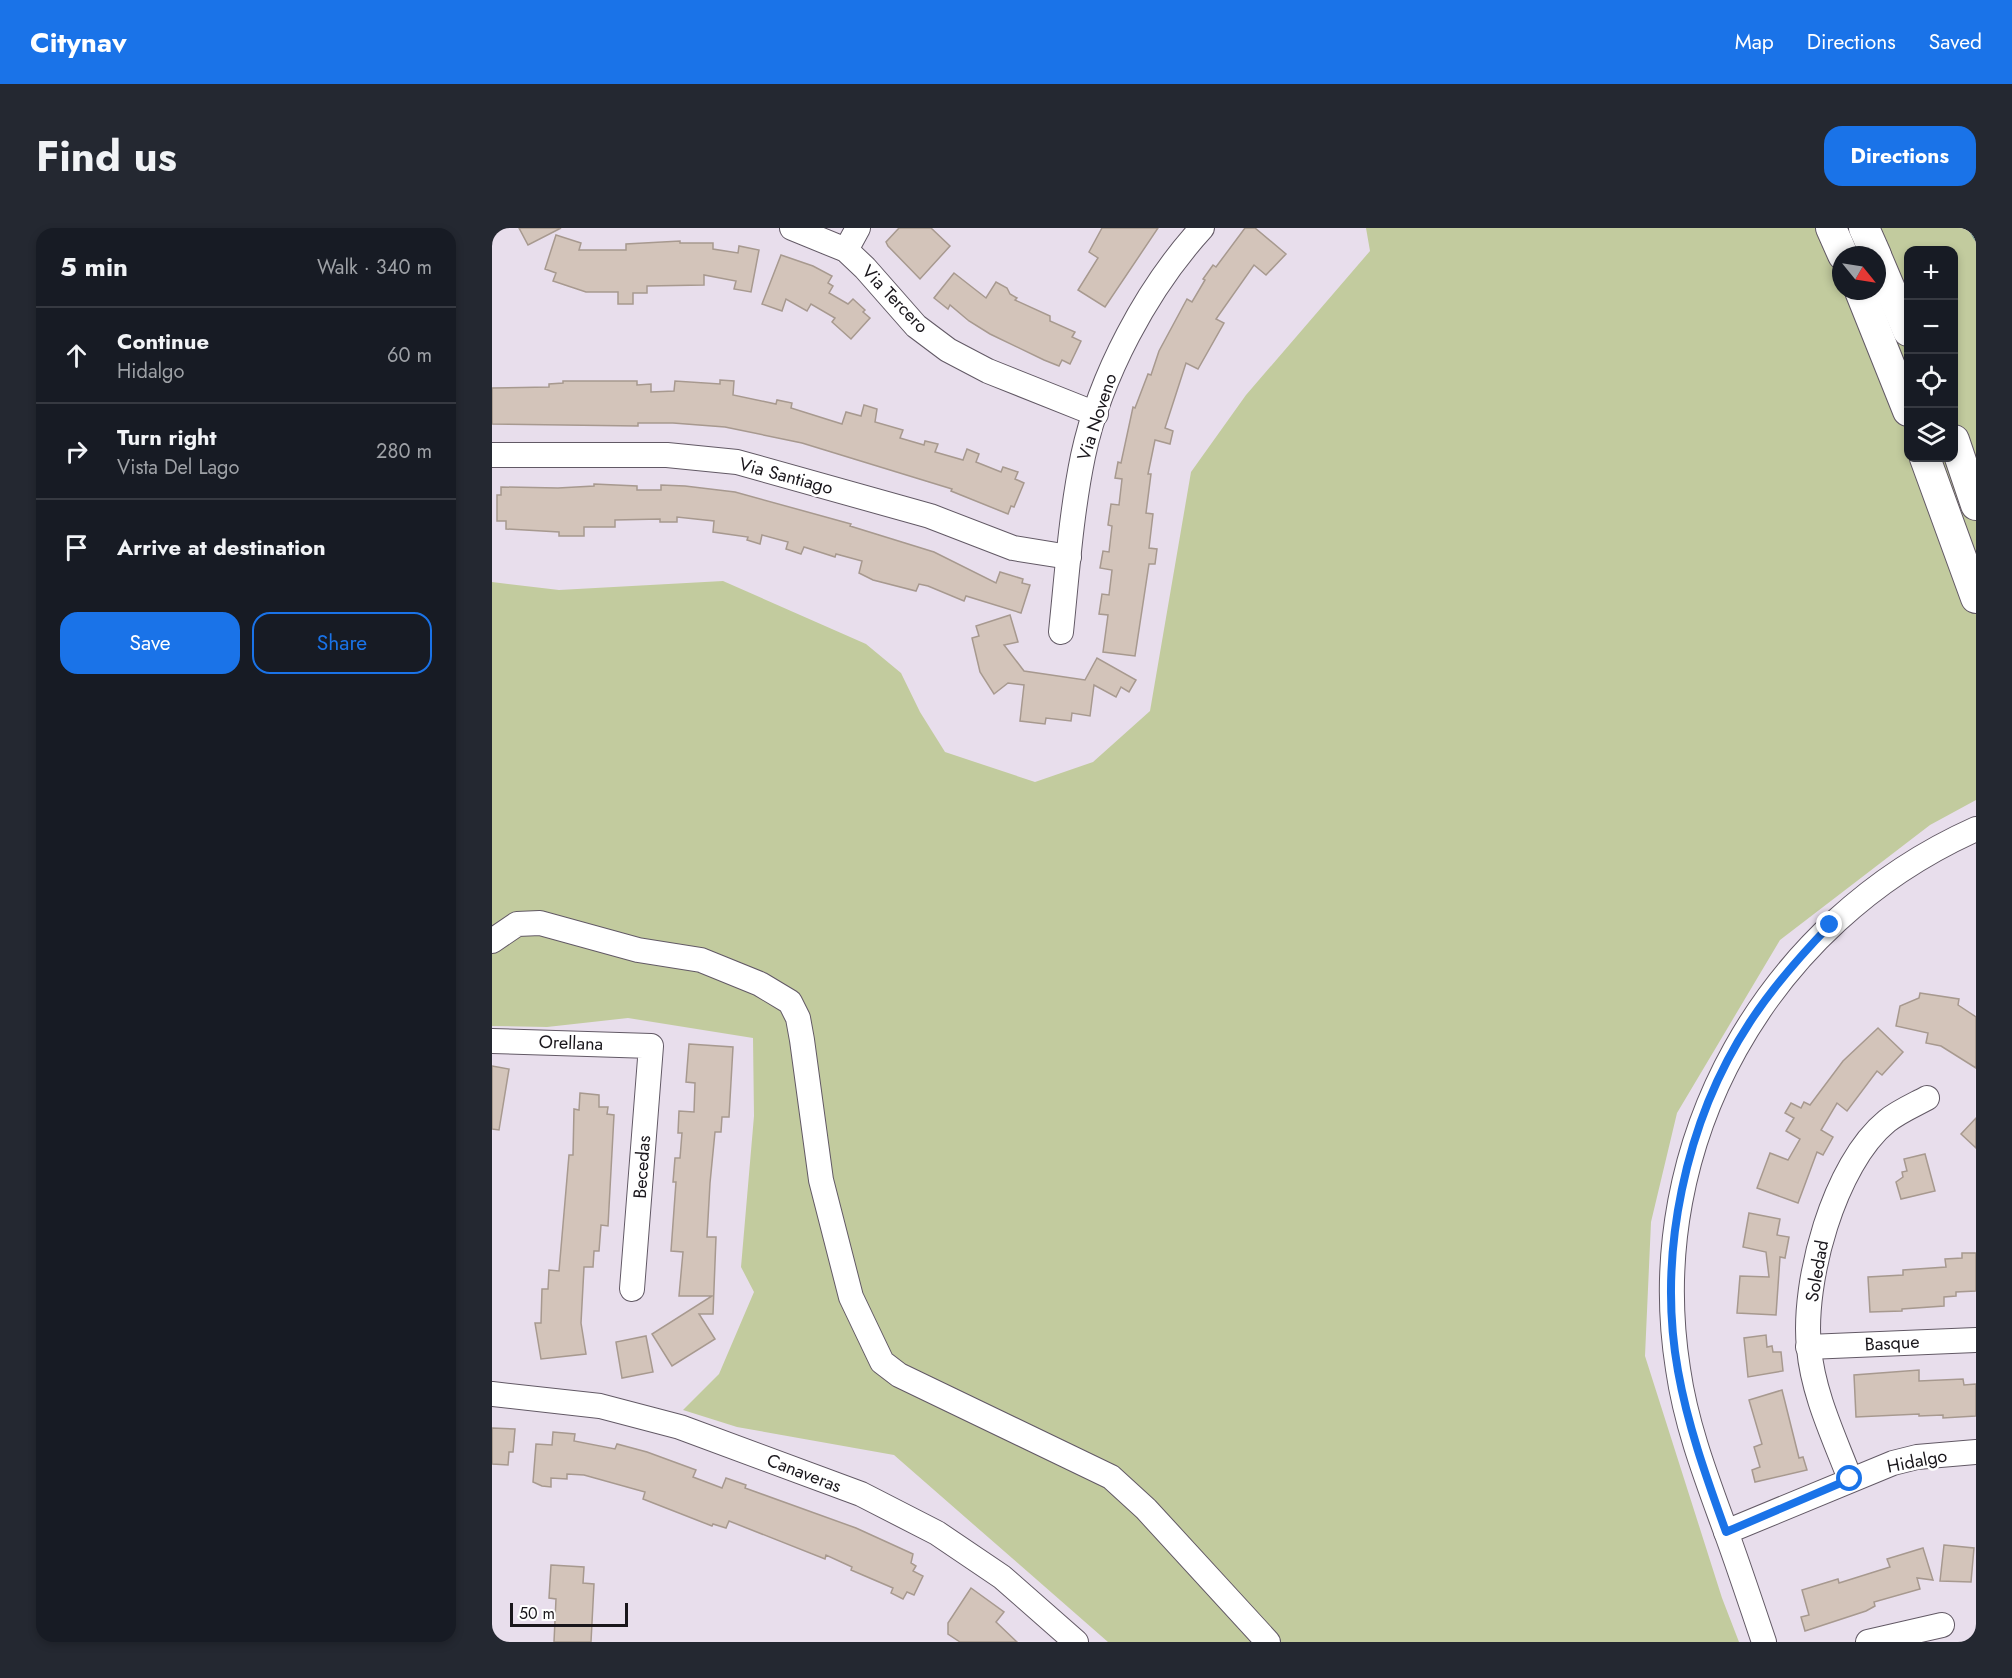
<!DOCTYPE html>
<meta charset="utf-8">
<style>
:root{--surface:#171b24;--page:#242831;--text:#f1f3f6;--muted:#9ea1a6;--line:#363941;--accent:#1a73e8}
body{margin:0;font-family:Jost,sans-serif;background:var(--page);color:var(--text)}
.controls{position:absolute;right:18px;top:18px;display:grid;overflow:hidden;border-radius:12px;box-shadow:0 3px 9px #0003}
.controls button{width:54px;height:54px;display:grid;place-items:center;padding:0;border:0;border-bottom:2px solid var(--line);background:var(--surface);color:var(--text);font:30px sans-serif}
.compass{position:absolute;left:1340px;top:18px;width:54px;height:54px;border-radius:50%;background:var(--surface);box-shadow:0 3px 9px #0003;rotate:120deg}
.scale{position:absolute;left:18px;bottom:15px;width:118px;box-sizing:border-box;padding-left:6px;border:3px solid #19161b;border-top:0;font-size:16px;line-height:21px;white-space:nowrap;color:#19161b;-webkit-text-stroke:4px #fff;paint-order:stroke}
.stop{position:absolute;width:18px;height:18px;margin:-14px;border:4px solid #1a73e8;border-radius:50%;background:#fff}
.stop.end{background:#1a73e8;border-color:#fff;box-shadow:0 2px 6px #0008}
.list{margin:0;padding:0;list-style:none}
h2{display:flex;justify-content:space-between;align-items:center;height:78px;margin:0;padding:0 24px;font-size:26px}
h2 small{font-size:20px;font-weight:400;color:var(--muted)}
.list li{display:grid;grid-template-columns:39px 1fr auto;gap:18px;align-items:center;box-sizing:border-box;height:96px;padding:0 24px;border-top:2px solid var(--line)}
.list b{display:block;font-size:22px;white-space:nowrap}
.list p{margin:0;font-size:20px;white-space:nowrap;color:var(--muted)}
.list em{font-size:20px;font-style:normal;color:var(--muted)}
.actions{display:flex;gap:12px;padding:18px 24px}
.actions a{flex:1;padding:14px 0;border:2px solid var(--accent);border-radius:18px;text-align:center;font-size:21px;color:var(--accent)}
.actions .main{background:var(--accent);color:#fff}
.icon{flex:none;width:33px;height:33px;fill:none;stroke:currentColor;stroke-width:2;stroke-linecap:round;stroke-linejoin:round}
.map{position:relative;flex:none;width:1484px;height:1414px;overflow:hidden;border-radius:18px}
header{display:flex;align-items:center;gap:36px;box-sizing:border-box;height:84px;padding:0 30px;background:var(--accent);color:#fff}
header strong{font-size:28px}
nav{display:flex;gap:33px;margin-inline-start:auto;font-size:21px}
.intro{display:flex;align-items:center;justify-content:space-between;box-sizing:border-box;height:144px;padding:0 36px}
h1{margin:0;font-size:42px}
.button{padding:15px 27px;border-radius:18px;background:var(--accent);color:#fff;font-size:21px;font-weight:700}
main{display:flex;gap:36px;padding:0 36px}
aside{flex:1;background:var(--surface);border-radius:18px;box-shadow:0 3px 9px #0003}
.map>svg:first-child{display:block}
.green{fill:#c2cb9e;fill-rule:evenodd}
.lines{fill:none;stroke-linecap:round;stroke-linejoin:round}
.stream{stroke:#598591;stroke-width:4.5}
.building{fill:#d3c4ba;stroke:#a7998f;stroke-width:1.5}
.minor-casing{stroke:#625965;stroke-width:26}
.major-casing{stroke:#625965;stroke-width:32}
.minor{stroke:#fff;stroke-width:24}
.major{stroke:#fff;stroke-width:30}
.route{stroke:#1a73e8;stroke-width:8}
.labels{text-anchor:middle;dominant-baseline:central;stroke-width:5;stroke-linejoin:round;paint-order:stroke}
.street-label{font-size:18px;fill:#19161b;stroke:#fff}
</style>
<header>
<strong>Citynav</strong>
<nav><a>Map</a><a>Directions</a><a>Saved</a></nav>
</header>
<div class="intro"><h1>Find us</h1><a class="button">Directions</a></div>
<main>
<aside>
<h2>5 min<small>Walk · 340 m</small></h2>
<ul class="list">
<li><svg class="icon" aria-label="ahead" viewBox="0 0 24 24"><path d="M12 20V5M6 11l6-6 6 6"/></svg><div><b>Continue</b><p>Hidalgo</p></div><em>60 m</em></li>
<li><svg class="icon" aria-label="right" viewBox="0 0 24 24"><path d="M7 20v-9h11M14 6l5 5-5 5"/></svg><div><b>Turn right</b><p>Vista Del Lago</p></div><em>280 m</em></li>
<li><svg class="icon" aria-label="arrive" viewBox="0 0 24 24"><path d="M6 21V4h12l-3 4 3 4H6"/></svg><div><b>Arrive at destination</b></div></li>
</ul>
<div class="actions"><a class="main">Save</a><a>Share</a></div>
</aside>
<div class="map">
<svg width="1484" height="1414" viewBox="0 0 1484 1414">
<rect width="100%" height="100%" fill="#e8deec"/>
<!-- green -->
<path class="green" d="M874 0H1484V572L1438 597 1288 712 1185 885 1159 994 1153 1128 1230 1370 1247 1414H616L402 1227 245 1199 191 1182 227 1146 262 1064 249 1039 262 888 261 810 136 790 55 799 0 798V354L67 362 231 353 374 416 409 445 428 484 453 524 543 554 601 534 658 483 699 244 754 167 878 23ZM1416 22H1462V230H1416ZM1349 27H1385V63H1349Z"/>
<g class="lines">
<!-- stream -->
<path class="stream" d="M1478 0 1484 10"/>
</g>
<!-- building -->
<g class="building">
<path d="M27 0H69L36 17Z"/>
<path d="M407 0H439L458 18 428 51 396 18 394 14Z"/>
<path d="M610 0H666L613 79 586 62 606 30 597 24Z"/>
<path d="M753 0H763L794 26 774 47 762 37 724 91 732 95 706 141 694 135 673 200 681 203 678 216 663 212 656 246H659L654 285 661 286 657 320 665 321 663 336H657L643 428 611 424 616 387 607 386 610 366 617 367 620 342 608 340 611 323 617 324 620 298 616 297 619 276 627 277 630 251 623 250 626 234 629 235 641 179 643 180 656 146 659 147 667 123 695 71 700 74 713 52 711 51 721 37 724 39Z"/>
<path d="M64 7 89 15 87 22H134V16L188 13V15H221V21L246 25 247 18 267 22 259 64 242 61 244 53 212 47V57L155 58V65H141V76H126V64H94L61 53 64 45 53 41Z"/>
<path d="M289 27 321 38 340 48 336 55 341 58 337 65 356 76 361 71 373 82 371 84 378 90 359 111 340 94 343 90 319 76 315 83 294 71 290 83 270 76Z"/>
<path d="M462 45 494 70 504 54 515 60 518 66 525 70 523 72 558 88V93L583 104 580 109 589 113 578 136 570 132 567 138 552 132 498 106 477 93 458 77 456 81 442 70Z"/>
<path d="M228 152 242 153 241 167 284 176 285 172 300 175 299 180 350 196 354 184 369 188 372 177 385 181 383 194 411 202 408 210 432 217 433 213 446 216 443 224 471 232 475 221 487 226 484 234 509 244 511 239 526 244 523 251 532 255 522 279 519 278 516 286 459 263 460 261 310 215 233 199 181 195H146V198L0 196V160L57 159V156L71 155V153H145V157L159 156V164L182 163 183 153 228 156Z"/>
<path d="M102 256 145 258V262H169V257L193 258 243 264 359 296 358 298 442 324 504 355 508 344 531 351 530 355 538 357 529 385 474 368 472 373 436 358 427 356 424 363 381 352 367 345 370 333 344 326 343 329 312 319 309 326 294 321 296 314 270 307 268 316 255 312 256 309 221 304 222 293 185 289V294H168V291L123 292V299H92V308H67V304L14 301V293H5V267H9V259L66 260 102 258Z"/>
<path d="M518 387 526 414 512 417 532 443 593 452 605 430 644 452 637 464 629 459 624 469 602 457 598 488 580 485 579 493 554 490 553 496 528 493 532 457 516 455 502 466 488 444 480 410 487 408 484 398Z"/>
<path d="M1428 765 1467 771 1466 777 1484 789V840L1449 818 1434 815 1436 805 1404 798 1408 778 1427 770Z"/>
<path d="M1386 800 1411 824 1390 847 1385 843 1355 883 1345 875 1329 902 1341 909 1331 927 1325 924 1306 975 1265 960 1278 925 1296 932 1308 911 1294 903 1302 890 1293 885 1299 875 1309 880 1312 874 1318 877 1351 833Z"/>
<path d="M197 816 241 819 237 889H230L229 904H223L218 955 215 1009H224L221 1086H207L223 1111 180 1138 160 1106 220 1068H187L191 1024 179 1023 184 954H181L183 930H188L190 905H186L187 883 202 884 203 855 194 854Z"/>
<path d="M0 838 17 841 7 902 0 901Z"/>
<path d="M88 865 107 867V879H116L115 886 122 887 116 998 109 997 107 1023H102L101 1039H92L89 1095 94 1126 49 1131 43 1095H49L50 1061H56L57 1042 67 1043 77 927H81L82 881 87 882Z"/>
<path d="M1484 890V920L1469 906Z"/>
<path d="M1433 926 1443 963 1409 971 1404 954 1411 949 1410 944 1415 943 1412 931Z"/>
<path d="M1257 985 1288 991 1285 1007 1297 1009 1293 1030 1288 1029 1284 1087 1245 1085 1248 1048 1277 1049 1274 1024 1251 1019Z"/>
<path d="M1470 1025H1484V1063L1464 1064V1068L1452 1069V1078L1410 1081V1083L1378 1084 1376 1049 1411 1047V1042L1454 1039 1453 1031 1470 1030Z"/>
<path d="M1274 1107 1275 1119 1280 1118 1281 1124H1289L1291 1143 1256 1149 1252 1110Z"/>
<path d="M154 1108 161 1144 130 1150 124 1114Z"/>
<path d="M1427 1142V1153L1471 1151 1472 1157 1484 1156V1188L1451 1190V1187L1427 1188V1186L1364 1189 1362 1147Z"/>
<path d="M1290 1162 1307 1230 1311 1229 1315 1242 1263 1254 1260 1242 1268 1239 1262 1219 1270 1216 1257 1172Z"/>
<path d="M0 1200 23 1201 21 1224H17L16 1237 0 1236Z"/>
<path d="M61 1204 83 1206 82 1213 123 1221 125 1216 155 1224 204 1242 201 1249 230 1260 234 1250 254 1257 253 1260 364 1300 421 1326 419 1335 424 1338 421 1343 431 1348 422 1367 415 1364 411 1371 399 1365 401 1360 359 1342 360 1339 334 1327 333 1331 237 1293 234 1300 221 1296 220 1298 151 1271 153 1264 92 1247 75 1246V1251L59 1250V1259L50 1258 41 1254 44 1216 60 1217Z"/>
<path d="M1452 1317 1482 1320 1479 1354 1448 1353Z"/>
<path d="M1431 1320 1441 1352 1425 1350 1428 1361 1382 1374 1383 1378 1374 1383 1313 1403 1309 1389 1317 1387 1310 1362 1346 1351 1347 1355 1398 1339 1395 1331Z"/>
<path d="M59 1337 92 1339 91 1355 102 1356 99 1414H62L64 1371 57 1370Z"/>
<path d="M479 1360 512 1384 504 1394 525 1414H468L456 1406V1395Z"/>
</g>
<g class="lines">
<!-- minor casing -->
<g class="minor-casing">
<g id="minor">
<path d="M300 0 354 22 373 40 424 98 456 122 496 143 604 186"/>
<path d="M354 22 366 0"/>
<path d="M0 227H175L245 234 438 288 521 320 577 329"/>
<path d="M569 404C575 346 579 286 591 228 608 148 655 60 710 0"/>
<path d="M0 713 25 696 48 695 146 722 209 732 268 756 298 774 306 790 310 812 329 952 359 1069 390 1134 407 1147 619 1249 654 1281 776 1414"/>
<path d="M0 813 159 818 140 1061"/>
<path d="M1316 1119 1484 1112"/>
<path d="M0 1166 108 1178 188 1199 369 1266 445 1305 510 1349 584 1414"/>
<path d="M1358 1251C1342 1209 1321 1166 1317 1120 1310 1054 1342 936 1395 893 1406 884 1422 877 1435 870"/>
<path d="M1234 1304 1401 1235 1425 1229 1484 1224"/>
<path d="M1272 1414C1259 1376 1247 1339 1233 1301 1214 1249 1194 1197 1186 1141 1150 914 1276 694 1484 601"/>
<path d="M1376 1414 1450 1397"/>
</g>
</g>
<!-- major casing -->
<g class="major-casing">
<g id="major">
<path d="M1339 0 1351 27"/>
<path d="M1372 0 1384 27"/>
<path d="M1385 30 1416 103"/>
<path d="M1368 63 1416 183"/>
<path d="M1462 212 1484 277"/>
<path d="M1433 230 1484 370"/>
</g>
</g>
<!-- minor -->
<use href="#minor" class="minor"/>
<!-- major -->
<use href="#major" class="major"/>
</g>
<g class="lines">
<!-- route -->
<path class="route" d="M1338 697C1309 727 1281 759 1258 794 1193 893 1165 1027 1186 1143 1196 1199 1215 1251 1234 1304L1358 1251"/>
</g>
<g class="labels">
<!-- street labels -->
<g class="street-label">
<text transform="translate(403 71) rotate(46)">Via Tercero</text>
<text transform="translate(605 189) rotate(-72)">Via Noveno</text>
<text transform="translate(294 248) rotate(15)">Via Santiago</text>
<text transform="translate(79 815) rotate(2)">Orellana</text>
<text transform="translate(150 939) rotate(-86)">Becedas</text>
<text transform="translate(1325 1043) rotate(-80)">Soledad</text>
<text transform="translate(1400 1115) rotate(-3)">Basque</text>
<text transform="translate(1425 1233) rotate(-11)">Hidalgo</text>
<text transform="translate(312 1245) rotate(21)">Canaveras</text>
</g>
</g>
</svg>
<div class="controls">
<button>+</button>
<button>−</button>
<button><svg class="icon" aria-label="locate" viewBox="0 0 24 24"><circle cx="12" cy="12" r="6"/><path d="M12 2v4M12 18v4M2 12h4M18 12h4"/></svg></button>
<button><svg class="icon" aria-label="layers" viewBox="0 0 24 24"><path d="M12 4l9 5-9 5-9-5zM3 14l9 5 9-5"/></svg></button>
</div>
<svg class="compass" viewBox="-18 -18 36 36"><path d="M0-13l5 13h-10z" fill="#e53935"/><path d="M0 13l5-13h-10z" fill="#9ea1a6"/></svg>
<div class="scale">50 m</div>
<div class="stop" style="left:1358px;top:1251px"></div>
<div class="stop end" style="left:1338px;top:697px"></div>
</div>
</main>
